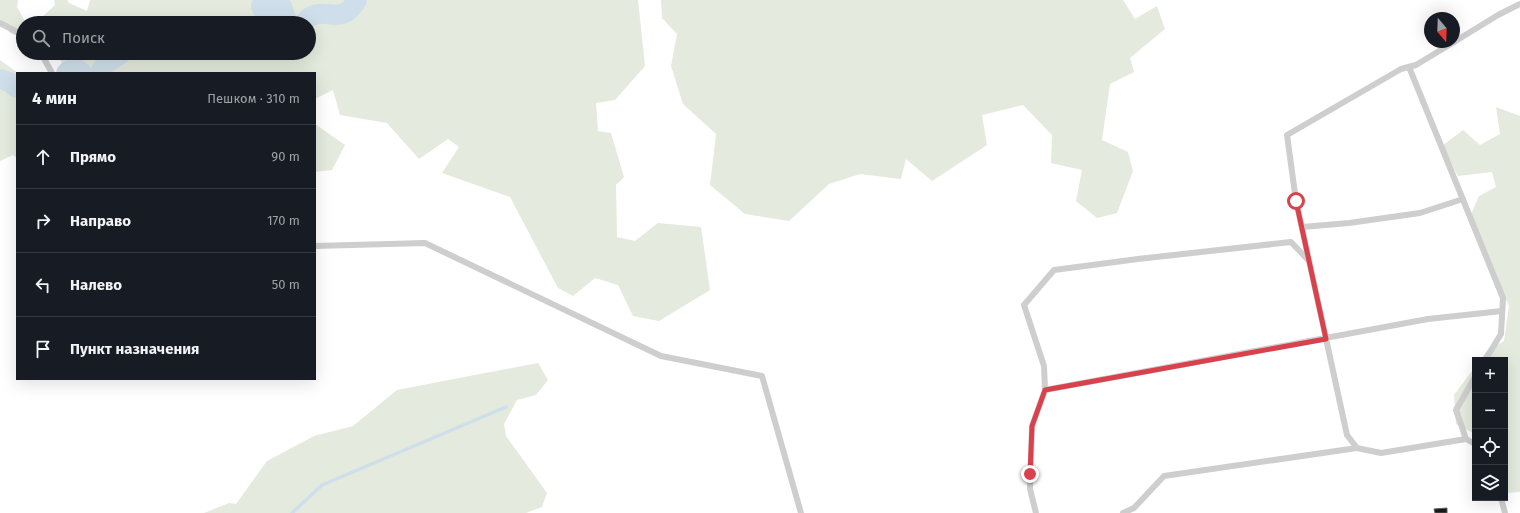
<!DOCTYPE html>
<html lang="ru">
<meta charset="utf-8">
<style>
:root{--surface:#171b24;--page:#242831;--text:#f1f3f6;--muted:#9ea1a6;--line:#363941}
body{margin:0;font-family:"Fira Sans",sans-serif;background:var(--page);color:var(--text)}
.controls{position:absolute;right:12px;bottom:12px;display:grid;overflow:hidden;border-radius:0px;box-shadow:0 4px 16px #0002}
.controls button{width:36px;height:36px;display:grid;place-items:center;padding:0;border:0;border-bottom:1px solid var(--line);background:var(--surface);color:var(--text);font:20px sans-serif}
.compass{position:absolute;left:1424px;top:12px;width:36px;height:36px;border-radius:50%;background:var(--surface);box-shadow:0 4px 16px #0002;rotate:161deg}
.stop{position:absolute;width:12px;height:12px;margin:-9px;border:3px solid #d9424c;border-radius:50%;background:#fff}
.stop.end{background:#d9424c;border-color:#fff;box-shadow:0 1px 4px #0008}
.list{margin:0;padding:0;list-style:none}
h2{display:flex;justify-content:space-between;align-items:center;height:52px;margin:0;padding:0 16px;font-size:17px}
h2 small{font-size:13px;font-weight:400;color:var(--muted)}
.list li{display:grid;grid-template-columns:26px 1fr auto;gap:12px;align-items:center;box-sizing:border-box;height:64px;padding:0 16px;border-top:1px solid var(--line)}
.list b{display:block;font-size:15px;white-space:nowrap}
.list em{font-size:13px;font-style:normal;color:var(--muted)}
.icon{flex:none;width:22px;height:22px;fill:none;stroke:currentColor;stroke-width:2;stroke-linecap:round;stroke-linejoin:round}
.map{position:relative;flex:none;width:1520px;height:513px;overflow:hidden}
.search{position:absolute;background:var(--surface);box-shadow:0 4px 16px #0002;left:16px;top:16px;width:300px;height:44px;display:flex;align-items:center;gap:10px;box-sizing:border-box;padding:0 14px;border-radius:22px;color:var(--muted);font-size:15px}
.panel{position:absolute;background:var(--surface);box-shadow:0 4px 16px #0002;left:16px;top:72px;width:300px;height:308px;border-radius:0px}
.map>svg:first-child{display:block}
.green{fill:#e4eadd}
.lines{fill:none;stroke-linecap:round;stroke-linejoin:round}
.stream{stroke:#cedfeb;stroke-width:3.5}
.river{stroke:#cedfeb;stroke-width:20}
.building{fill:#181818;stroke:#5d5d5d}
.lane{stroke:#cecece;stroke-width:6}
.route{stroke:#d9424c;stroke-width:5}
</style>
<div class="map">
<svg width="1520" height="513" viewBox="0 0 1520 513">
<rect width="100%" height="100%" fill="#fff"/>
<!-- green -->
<g class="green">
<path d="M0 0H18L17 7 26 23H23V38L10 33 0 20Z"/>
<path d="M54 0H67L69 3 87 11 90 0H638L645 66 615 100 596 103 598 131 611 133 624 177 616 185 617 237 635 241 658 223 701 227 710 290 659 321 633 316 618 285 595 278 573 296 558 288 510 197 442 173 459 147 448 139 419 159 387 123 340 115 333 90 315 99V73H65L59 55 56 53H309V23H36L55 5Z"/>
<path d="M661 0H1123L1135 19 1157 6 1165 29 1130 58 1134 72 1110 84 1102 140 1128 152 1133 171 1117 213 1097 218 1076 201 1082 170 1051 163 1052 135 1023 105 982 115 987 145 932 181 906 159 901 179 860 174 829 184 789 221 745 214 710 185 716 134 683 104 671 66 677 34 662 18Z"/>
<path d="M0 60 18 73H17L13 97 17 98V158L13 155 0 161Z"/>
<path d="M1496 107 1520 116V492L1505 493V360H1480L1487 351 1504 341 1509 306 1470 217 1479 196 1496 187 1492 172 1458 176 1442 146 1463 130 1480 145 1500 134Z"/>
<path d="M315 124 345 145 332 170 315 172Z"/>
<path d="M538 363 548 380 536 395 517 400 504 424 506 436 547 493 542 507 526 513H204L229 503 236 504 267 461 314 436 353 426 397 390Z"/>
<path d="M1475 367V434L1456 424 1454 395Z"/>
</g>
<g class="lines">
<!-- stream -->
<path class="stream" d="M292 513 322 485 506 407"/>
<!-- river -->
<g class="river">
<path d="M267 23V19L261 6 264 1 282 7 288 23"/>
<path d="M304 23C321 0 340 31 357 0"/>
<path d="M66 73 69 70 76 68 82 73"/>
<path d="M100 73C104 61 114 60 122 53"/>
<path d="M0 79 9 82 17 88"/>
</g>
</g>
<!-- building -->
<path class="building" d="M1447 508V513H1435L1434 509Z"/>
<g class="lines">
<!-- lane -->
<g class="lane">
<path d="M0 23 23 35"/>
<path d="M1454 42 1416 65 1401 69 1287 135 1296 201 1347 435 1357 448 1381 453 1466 439 1475 444"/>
<path d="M1454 42 1498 15 1520 4"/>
<path d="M41 53 52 73"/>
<path d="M1409 67 1503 298 1501 334 1485 360"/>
<path d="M1302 227 1349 223 1420 213 1463 199"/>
<path d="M315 246 425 243 661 356 762 376 801 513"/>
<path d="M1045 390 1044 366 1024 305 1054 270 1138 259 1291 242 1309 261"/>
<path d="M1466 439 1456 410 1475 377"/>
<path d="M1501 498 1505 513"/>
<path d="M1036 513 1030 489 1032 426 1045 390 1428 319 1502 311"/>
<path d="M1123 513 1134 508 1164 476 1357 448"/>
</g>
</g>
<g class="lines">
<!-- route -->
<path class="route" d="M1030 474 1032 426 1045 390 1326 339 1296 201"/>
</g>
</svg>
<div class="controls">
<button>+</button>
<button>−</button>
<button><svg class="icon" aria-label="locate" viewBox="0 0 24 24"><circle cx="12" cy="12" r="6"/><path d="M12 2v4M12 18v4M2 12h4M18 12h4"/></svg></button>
<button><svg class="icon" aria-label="layers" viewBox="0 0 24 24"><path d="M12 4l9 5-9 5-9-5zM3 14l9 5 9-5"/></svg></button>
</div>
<svg class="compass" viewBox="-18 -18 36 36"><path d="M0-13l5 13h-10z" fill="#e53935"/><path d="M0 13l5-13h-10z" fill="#9ea1a6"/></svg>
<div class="stop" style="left:1296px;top:201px"></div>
<div class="stop end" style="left:1030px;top:474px"></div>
<div class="search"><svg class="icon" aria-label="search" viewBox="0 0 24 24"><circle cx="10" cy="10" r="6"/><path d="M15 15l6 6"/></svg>Поиск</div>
<section class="panel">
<h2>4 мин<small>Пешком · 310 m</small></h2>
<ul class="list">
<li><svg class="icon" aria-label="ahead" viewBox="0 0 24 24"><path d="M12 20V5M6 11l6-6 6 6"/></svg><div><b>Прямо</b></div><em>90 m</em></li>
<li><svg class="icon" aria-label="right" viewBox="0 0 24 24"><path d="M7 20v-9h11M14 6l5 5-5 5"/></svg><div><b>Направо</b></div><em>170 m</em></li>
<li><svg class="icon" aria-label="left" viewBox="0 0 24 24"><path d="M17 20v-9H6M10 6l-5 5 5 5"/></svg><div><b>Налево</b></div><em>50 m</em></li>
<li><svg class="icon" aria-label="arrive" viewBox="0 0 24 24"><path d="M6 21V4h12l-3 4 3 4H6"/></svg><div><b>Пункт назначения</b></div></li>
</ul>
</section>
</div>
